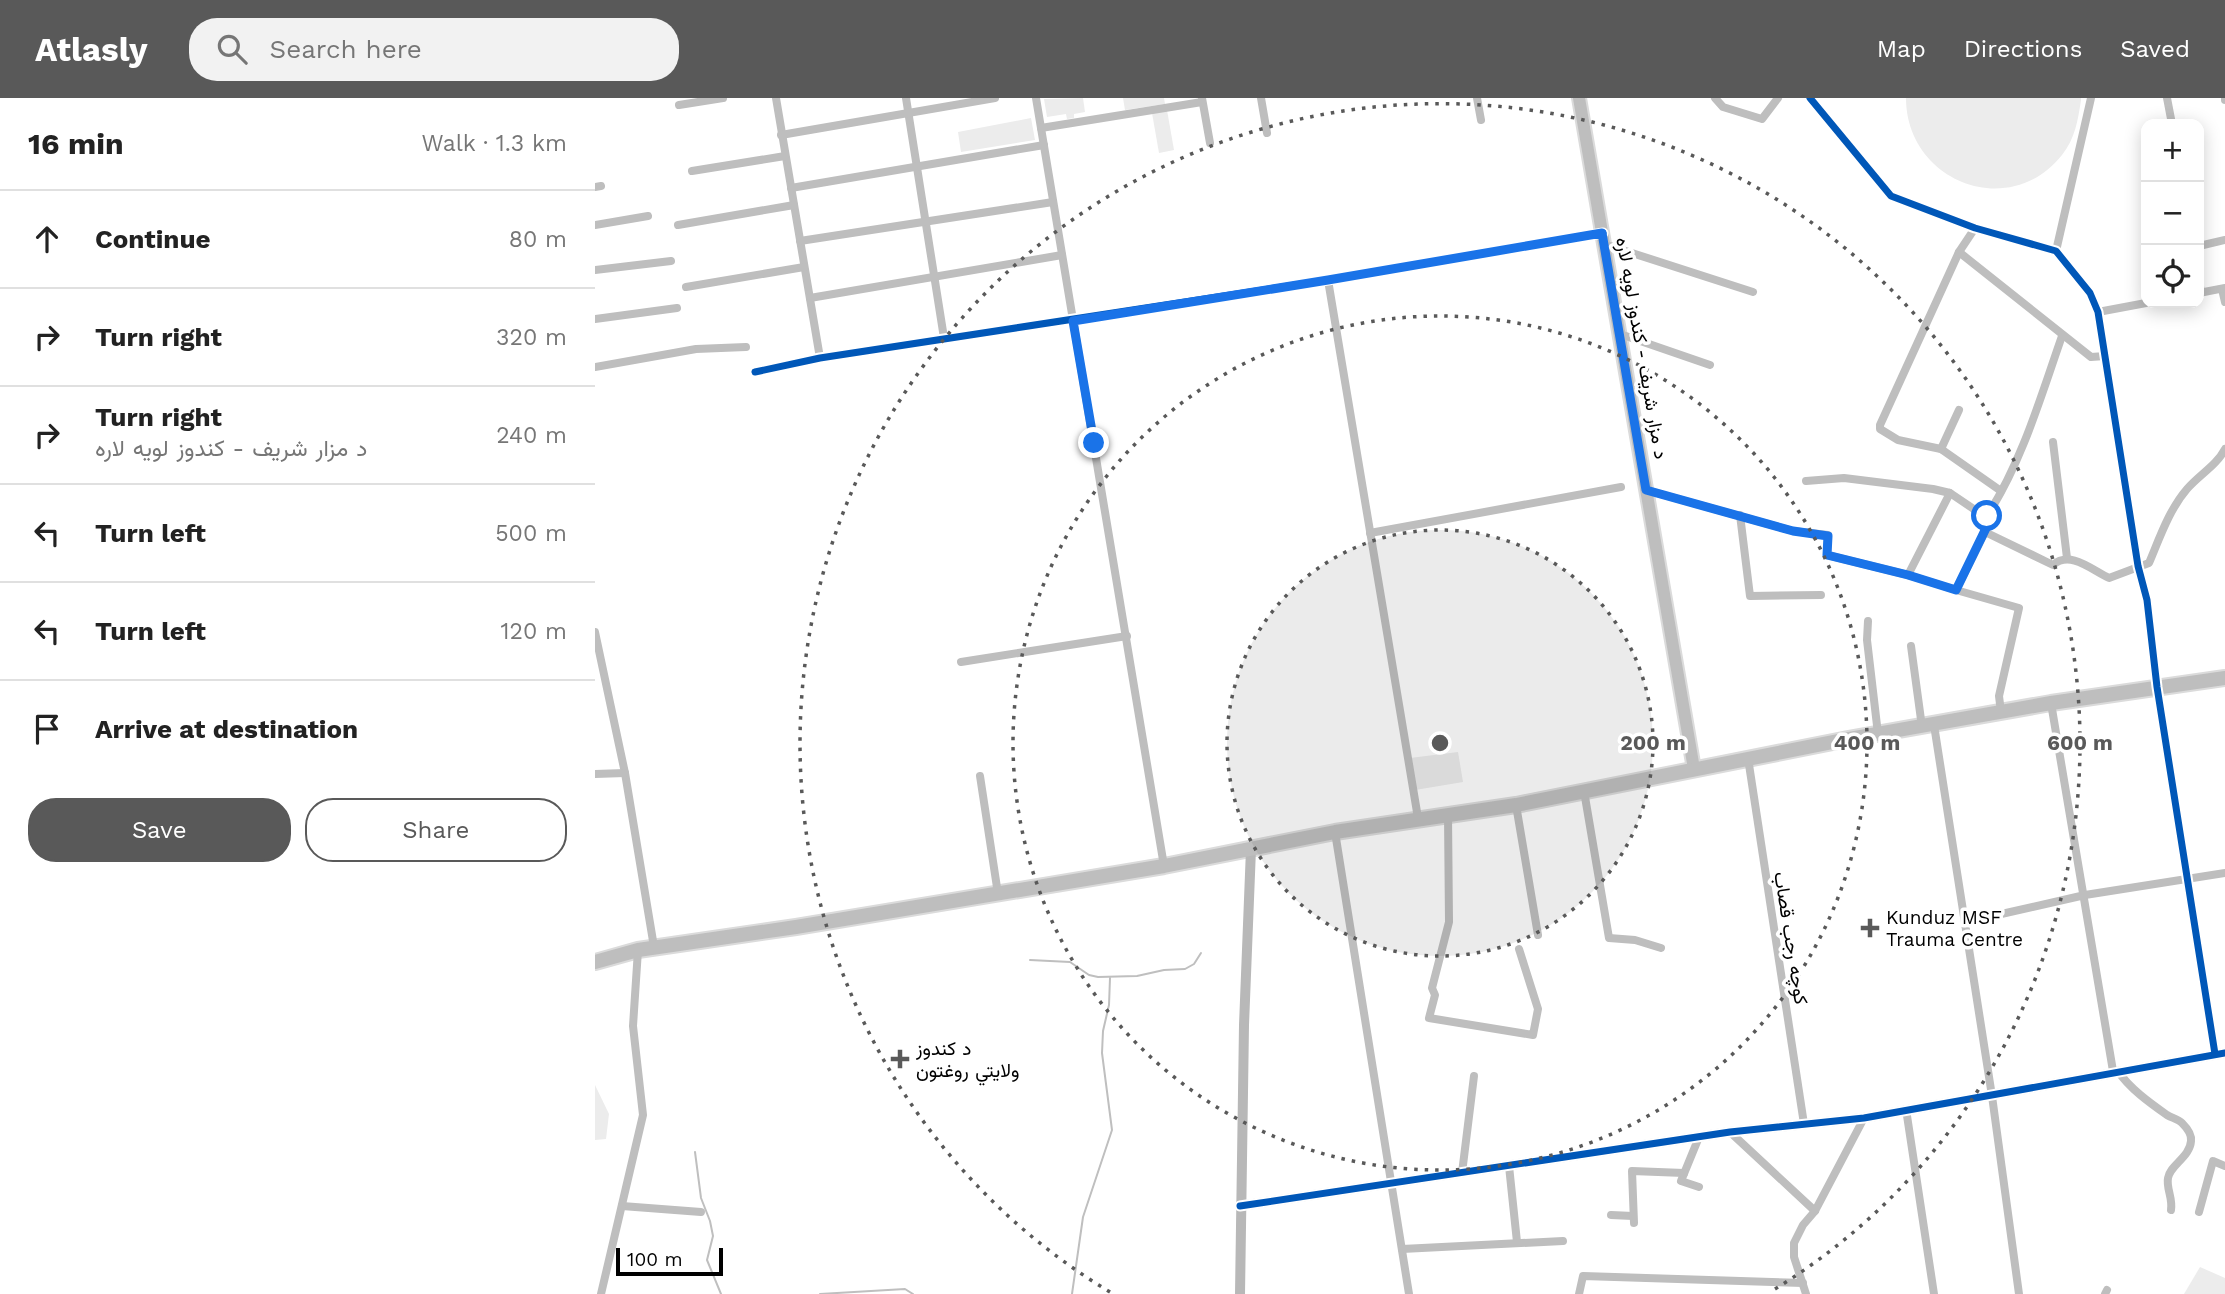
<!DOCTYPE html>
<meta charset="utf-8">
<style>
:root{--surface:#fff;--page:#f2f2f2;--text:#222;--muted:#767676;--line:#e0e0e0;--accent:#595959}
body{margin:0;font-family:"Work Sans",Vazirmatn,sans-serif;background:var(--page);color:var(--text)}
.controls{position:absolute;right:21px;top:21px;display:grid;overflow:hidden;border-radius:14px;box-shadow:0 4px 18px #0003}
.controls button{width:63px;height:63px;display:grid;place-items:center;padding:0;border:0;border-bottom:2px solid var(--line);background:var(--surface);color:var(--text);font:35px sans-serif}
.scale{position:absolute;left:21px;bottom:18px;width:107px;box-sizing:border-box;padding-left:7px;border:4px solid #000;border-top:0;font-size:19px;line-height:24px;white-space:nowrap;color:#000;-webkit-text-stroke:5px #fff;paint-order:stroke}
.stop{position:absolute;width:21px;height:21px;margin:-16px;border:5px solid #1a73e8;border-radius:50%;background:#fff}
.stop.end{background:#1a73e8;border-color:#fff;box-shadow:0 2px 7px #0008}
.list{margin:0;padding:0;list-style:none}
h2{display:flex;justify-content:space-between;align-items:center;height:91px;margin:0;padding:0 28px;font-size:30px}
h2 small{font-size:23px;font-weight:400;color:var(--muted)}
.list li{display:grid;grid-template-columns:46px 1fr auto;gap:21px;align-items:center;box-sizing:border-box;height:98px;padding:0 28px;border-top:2px solid var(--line)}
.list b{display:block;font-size:26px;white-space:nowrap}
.list p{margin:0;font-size:23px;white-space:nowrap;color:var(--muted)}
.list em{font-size:23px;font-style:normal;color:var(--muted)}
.actions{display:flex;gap:14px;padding:21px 28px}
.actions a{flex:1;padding:16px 0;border:2px solid var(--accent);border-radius:28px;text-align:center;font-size:24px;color:var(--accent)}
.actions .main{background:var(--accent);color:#fff}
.icon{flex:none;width:38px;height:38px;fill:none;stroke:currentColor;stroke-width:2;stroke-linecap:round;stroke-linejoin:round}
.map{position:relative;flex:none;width:1630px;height:1196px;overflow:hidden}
header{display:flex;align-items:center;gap:42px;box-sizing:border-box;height:98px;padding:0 35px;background:var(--accent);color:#fff}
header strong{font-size:33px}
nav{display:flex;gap:38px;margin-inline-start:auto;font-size:24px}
.search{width:490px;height:63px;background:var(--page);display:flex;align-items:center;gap:18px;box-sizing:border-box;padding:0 24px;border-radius:28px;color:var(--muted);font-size:26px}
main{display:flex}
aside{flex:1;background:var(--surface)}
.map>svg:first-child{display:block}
.green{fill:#ececec}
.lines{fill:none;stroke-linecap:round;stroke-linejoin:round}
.stream{stroke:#bfbfbf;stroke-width:2}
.primary-casing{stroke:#dbdbdb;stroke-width:16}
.highway-casing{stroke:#dbdbdb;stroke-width:18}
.street{stroke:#bebebe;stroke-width:8}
.secondary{stroke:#b8b8b8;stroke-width:10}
.primary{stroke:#bebebe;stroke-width:12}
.highway{stroke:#bebebe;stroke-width:14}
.cycleway-casing{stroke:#fff;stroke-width:11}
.cycleway{stroke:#0057b8;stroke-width:7}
.route{stroke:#1a73e8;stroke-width:9}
.ring{fill:none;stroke:#595959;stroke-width:3.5;stroke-dasharray:3.5 7}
.poi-dot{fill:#595959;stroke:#fff;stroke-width:2.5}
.labels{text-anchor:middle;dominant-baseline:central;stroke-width:7;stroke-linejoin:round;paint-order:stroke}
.street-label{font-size:19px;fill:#000;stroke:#fff}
.poi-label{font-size:19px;fill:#000;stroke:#fff;text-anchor:start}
.centre{fill:#595959;stroke:#fff;stroke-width:3.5}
.ring-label{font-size:21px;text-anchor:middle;font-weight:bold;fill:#595959;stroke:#fff;stroke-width:7;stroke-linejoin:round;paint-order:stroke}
</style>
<header>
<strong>Atlasly</strong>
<div class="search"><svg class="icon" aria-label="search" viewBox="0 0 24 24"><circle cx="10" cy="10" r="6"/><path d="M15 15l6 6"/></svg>Search here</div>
<nav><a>Map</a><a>Directions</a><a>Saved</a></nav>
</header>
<main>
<aside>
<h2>16 min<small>Walk · 1.3 km</small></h2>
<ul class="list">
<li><svg class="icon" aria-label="ahead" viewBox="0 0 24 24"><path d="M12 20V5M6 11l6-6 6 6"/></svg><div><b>Continue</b></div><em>80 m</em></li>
<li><svg class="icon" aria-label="right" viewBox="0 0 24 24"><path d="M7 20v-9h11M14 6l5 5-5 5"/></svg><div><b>Turn right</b></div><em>320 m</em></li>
<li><svg class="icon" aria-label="right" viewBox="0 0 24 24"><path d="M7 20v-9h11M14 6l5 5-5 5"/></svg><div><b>Turn right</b><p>د مزار شریف - کندوز لویه لاره</p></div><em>240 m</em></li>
<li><svg class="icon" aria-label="left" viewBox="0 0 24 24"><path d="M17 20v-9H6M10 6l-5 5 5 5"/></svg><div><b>Turn left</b></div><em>500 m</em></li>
<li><svg class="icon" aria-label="left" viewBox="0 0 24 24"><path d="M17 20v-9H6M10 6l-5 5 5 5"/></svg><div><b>Turn left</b></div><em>120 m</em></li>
<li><svg class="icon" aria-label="arrive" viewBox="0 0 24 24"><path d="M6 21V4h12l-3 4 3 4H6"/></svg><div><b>Arrive at destination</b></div></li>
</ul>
<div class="actions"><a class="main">Save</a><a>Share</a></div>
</aside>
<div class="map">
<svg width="1630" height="1196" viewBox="0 0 1630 1196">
<rect width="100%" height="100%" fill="#fff"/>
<!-- green -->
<g class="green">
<path d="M488 0 490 14 479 16V20L472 21 471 16 452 19 449 1Z"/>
<path d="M528 0H569L570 6 530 12Z"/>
<path d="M1311 0H1486V2C1483 22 1480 41 1467 57 1414 124 1311 83 1311 0Z"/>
<path d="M572 12 579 52 564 55 557 15Z"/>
<path d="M436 20 440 42 366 54 363 34Z"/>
<path d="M863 654 868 684 820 692 815 660Z"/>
<path d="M0 987 14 1016 11 1041 0 1042Z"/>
<path d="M1605 1169 1630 1180V1196H1589Z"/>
</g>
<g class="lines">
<!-- stream -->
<g class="stream">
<path d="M435 862 475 864 494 877 503 879 542 878 569 872 590 871 599 866 606 855"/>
<path d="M100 1054 106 1100 115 1123 118 1138 112 1162 126 1196"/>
<path d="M225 1196 310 1191 318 1196"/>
<path d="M477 1196 488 1119 517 1032 507 955 508 933 514 907 515 880"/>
</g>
<!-- primary casing -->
<g class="primary-casing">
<path id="primary" d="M984 0 1099 671"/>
</g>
<!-- highway casing -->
<g class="highway-casing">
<path id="highway" d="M0 864 43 852 201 829 569 768 740 734 921 707 1253 641 1456 605 1630 580"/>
</g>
<!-- street -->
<g class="street">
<path d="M181 0 225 260"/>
<path d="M311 0 349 240"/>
<path d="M441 0 569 768"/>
<path d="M607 0 615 45"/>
<path d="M666 0 672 35"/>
<path d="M882 0 886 22"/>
<path d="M1120 0 1128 9 1167 21 1183 0"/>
<path d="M1215 0 1296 98 1380 130 1461 153 1495 195 1503 214 1543 468 1552 502 1562 589 1620 956"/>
<path d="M1572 0 1577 26"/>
<path d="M1630 0V2"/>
<path d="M84 7 128 0"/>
<path d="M446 30 607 4"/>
<path d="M186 37 400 0"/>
<path d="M97 73 190 58"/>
<path d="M0 89 6 88"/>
<path d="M196 90 449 47"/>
<path d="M0 127 53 118"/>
<path d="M83 127 199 107"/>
<path d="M1380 130 1364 154 1285 327V331L1303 342 1346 351 1406 393"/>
<path d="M205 143 458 104"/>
<path d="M1009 146 1158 194"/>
<path d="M1604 148 1630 142"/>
<path d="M1461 153 1496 0"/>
<path d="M1364 154 1496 259 1510 258"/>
<path d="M0 172 76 163"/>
<path d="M1604 181 1606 195"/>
<path d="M733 182 823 720"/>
<path d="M91 189 209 169"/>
<path d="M1627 191 1630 204"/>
<path d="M1604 195 1630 190"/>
<path d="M215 200 467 157"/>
<path d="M1503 214 1551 205"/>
<path d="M0 221 82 210"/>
<path d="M1025 236 1115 267"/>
<path d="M0 269 101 251 151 249"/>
<path d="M160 274 225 260 733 182 1008 135"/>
<path d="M1458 344 1472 460"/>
<path d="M1346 351 1364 312"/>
<path d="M1211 383 1249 380 1338 391 1355 395 1395 422 1390 434 1458 467C1475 452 1497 472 1514 480L1554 465C1565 439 1574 412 1592 391 1605 376 1621 368 1630 351"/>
<path d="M1051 392 1198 433 1233 437 1232 457 1313 477 1361 492"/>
<path d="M1145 417 1155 498 1226 497"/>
<path d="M1392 418C1427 364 1446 298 1467 238"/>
<path d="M1390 434 1361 492 1424 510 1404 598 1406 614"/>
<path d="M775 435 1026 389"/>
<path d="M1313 477 1355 395"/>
<path d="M1273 523 1272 542 1283 636"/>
<path d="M0 534 30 675 59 849"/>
<path d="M1316 548 1327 629"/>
<path d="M366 564 532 538"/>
<path d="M1456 605 1518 973"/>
<path d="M1339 627 1397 998 1424 1196"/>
<path d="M1153 660 1209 1026"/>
<path d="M0 676 30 675"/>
<path d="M385 678 403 796"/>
<path d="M989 693 1014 840 1040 842 1066 850"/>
<path d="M921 707 943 837"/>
<path d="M853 717 854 824 837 890 840 897 834 920 938 937 943 911 924 851"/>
<path d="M740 734 814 1196"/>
<path d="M1371 824 1490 797 1630 775"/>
<path d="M1523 973C1534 990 1555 1005 1572 1017 1577 1020 1583 1021 1587 1025 1592 1030 1597 1036 1596 1043 1595 1059 1575 1067 1573 1080 1571 1090 1578 1100 1576 1112"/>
<path d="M1311 1011 1339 1196"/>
<path d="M1135 1034 1220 1113"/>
<path d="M1104 1039 1086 1083 1104 1089"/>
<path d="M914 1068 922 1144"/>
<path d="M867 1075 879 978"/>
<path d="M27 1108 106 1114"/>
<path d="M1604 1114 1618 1063 1630 1068"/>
<path d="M1016 1117 1038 1118"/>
<path d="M1039 1125 1037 1073 1089 1075"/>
<path d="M807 1151 968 1143"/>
<path d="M6 1196 48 1017 38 928 43 852"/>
<path d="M984 1196 988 1178 1208 1185"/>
<path d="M1211 1196 1199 1159V1145L1208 1127 1220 1113 1269 1020"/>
<path d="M1510 1196 1512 1192"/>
</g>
<!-- secondary -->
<g class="secondary">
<path d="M645 1108 1135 1034 1269 1020 1630 955"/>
<path d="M645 1196 649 927 656 751"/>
</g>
<!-- primary -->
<use href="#primary" class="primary"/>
<!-- highway -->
<use href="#highway" class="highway"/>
<!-- cycleway casing -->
<g class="cycleway-casing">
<g id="cycleway">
<path d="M1215 0 1296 98 1380 130 1461 153 1495 195 1503 214 1543 468 1552 502 1562 589 1620 956"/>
<path d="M160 274 225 260 733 182 1008 135"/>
<path d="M645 1108 1135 1034 1269 1020 1630 955"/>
</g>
</g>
<!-- cycleway -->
<use href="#cycleway" class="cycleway"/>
</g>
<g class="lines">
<!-- route -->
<path class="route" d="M499 345 478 223 733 182 1007 135 1051 392 1198 433 1233 438 1232 457 1313 477 1361 492 1395 422 1392 418"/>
</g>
<!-- distance rings -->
<circle cx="845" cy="645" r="213" fill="#595959" fill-opacity=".12"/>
<g class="ring">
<circle cx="845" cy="645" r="213"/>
<circle cx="845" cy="645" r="427"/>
<path d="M515 1194A640 640 0 1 1 1175 1194"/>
</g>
<!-- markers -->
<g class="poi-dot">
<path d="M1271.5 819.5h7v7h7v7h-7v7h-7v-7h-7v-7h7z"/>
<path d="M301.5 950.5h7v7h7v7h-7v7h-7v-7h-7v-7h7z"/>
</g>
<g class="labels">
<!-- street labels -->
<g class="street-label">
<text transform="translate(1047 250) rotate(80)">د مزار شریف - کندوز لویه لاره</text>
<text transform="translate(1196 840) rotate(81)">کوچه رجب قصاب</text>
</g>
<!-- poi labels -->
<g class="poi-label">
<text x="1291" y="819">Kunduz MSF<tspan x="1291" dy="22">Trauma Centre</tspan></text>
<text x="321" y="950">د کندوز<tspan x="321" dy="22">ولایتي روغتون</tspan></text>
</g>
</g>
<circle cx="845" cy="645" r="10" class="centre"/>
<g class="ring-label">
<text x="1058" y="652">200 m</text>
<text x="1272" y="652">400 m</text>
<text x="1485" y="652">600 m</text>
</g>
</svg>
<div class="controls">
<button>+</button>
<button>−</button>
<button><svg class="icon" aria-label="locate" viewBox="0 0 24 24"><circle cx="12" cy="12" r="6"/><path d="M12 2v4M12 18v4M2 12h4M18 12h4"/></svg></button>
</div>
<div class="scale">100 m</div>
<div class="stop" style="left:1392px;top:418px"></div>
<div class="stop end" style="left:499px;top:345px"></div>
</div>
</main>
